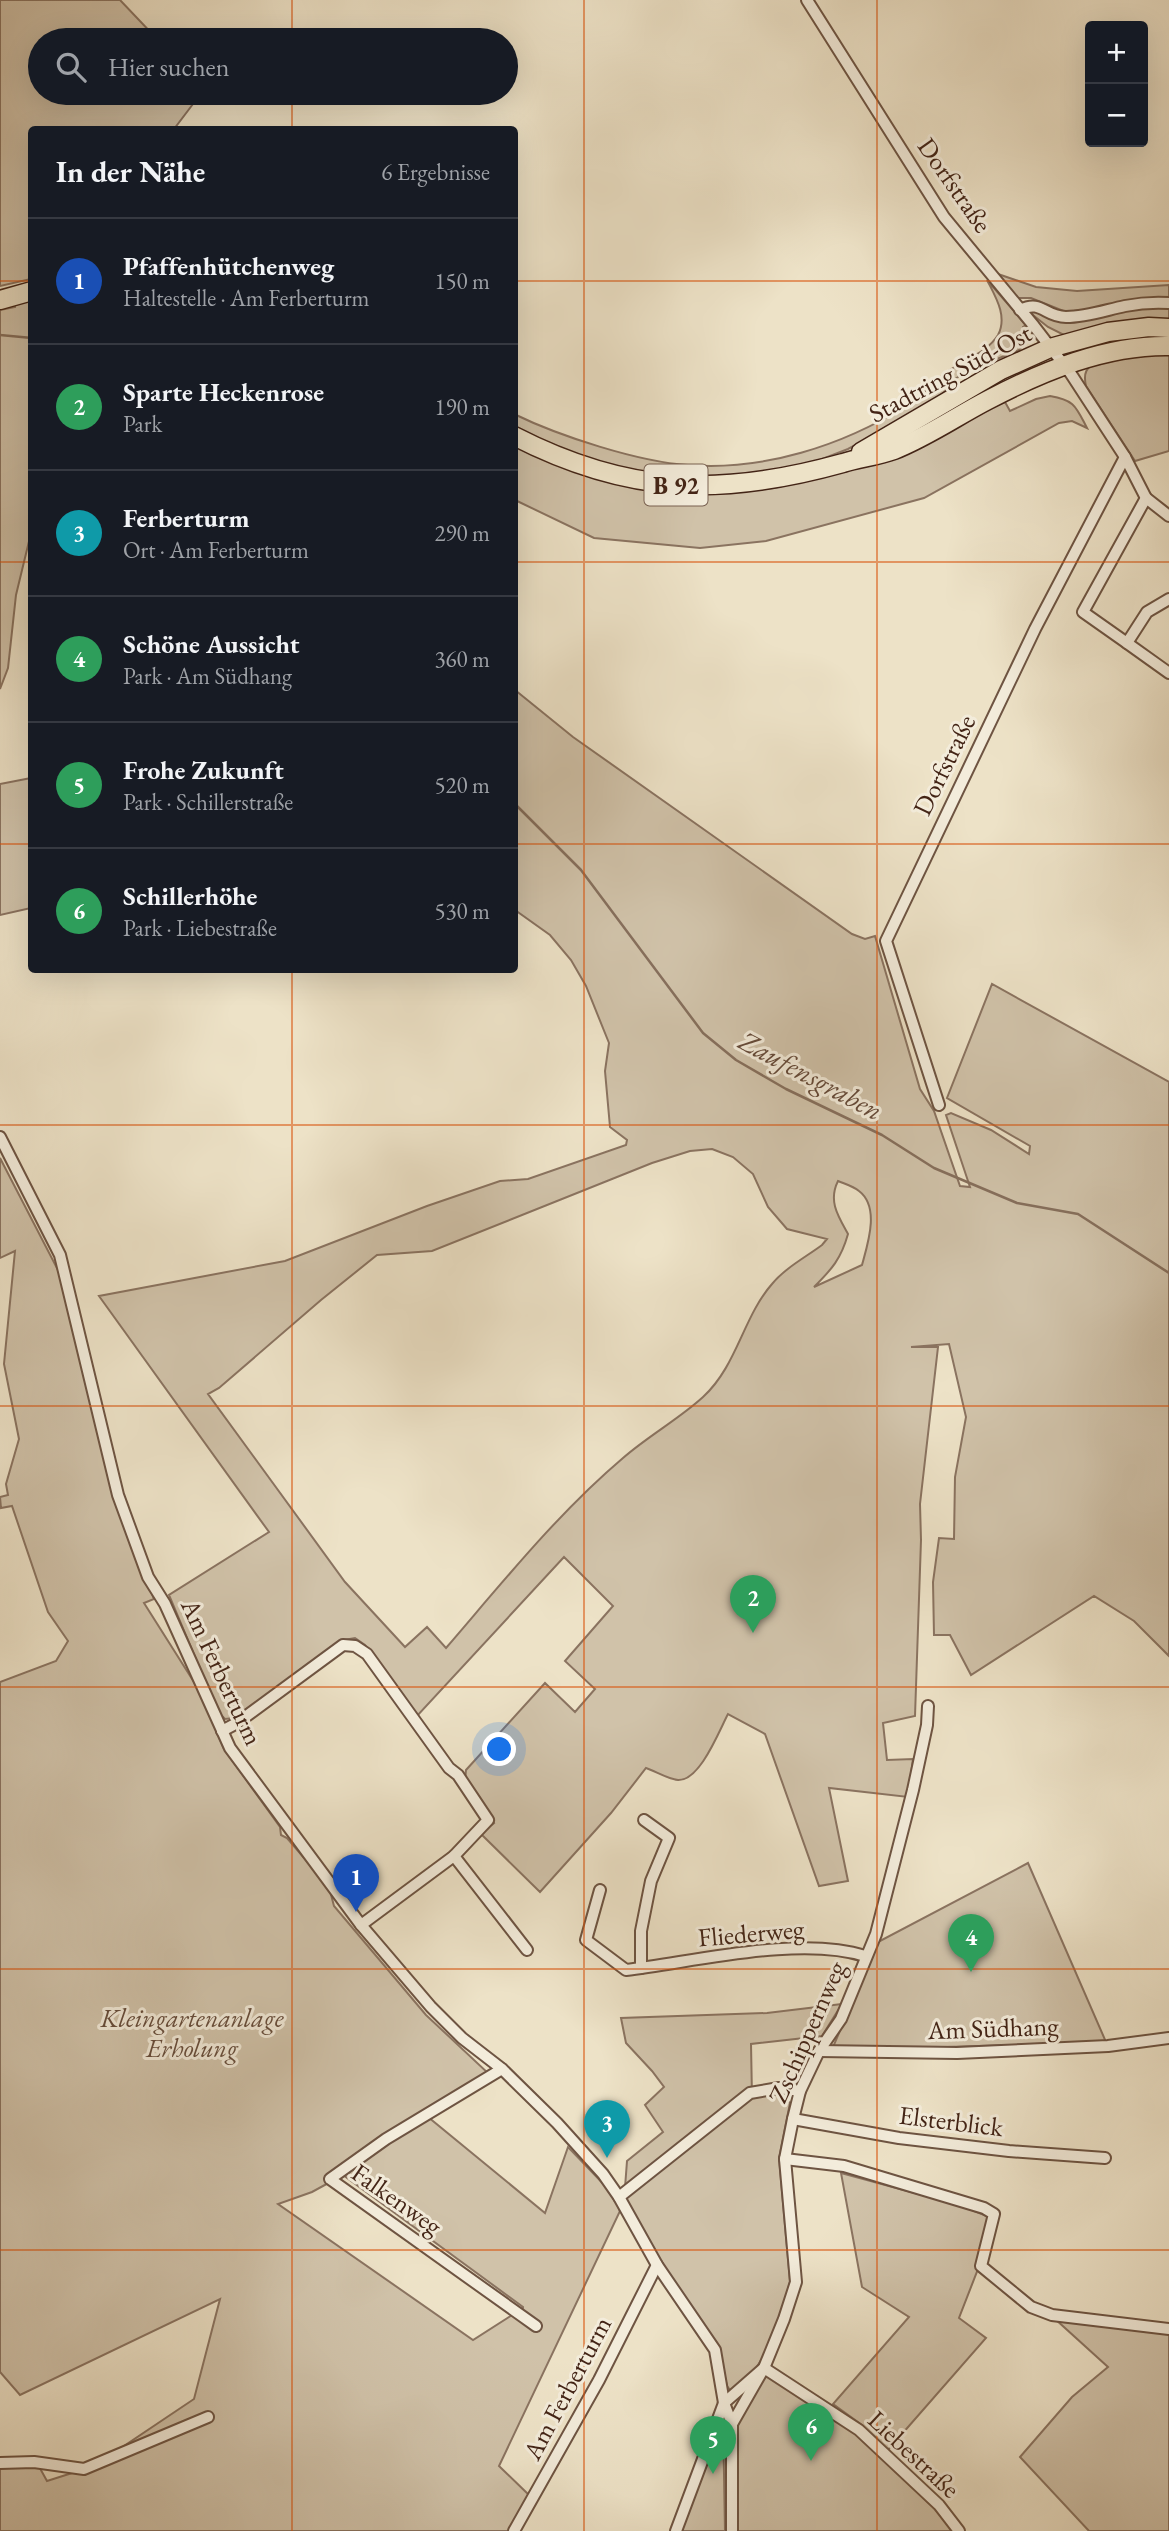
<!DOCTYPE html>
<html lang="de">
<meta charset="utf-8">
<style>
:root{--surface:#171b24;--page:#20242c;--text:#f1f3f6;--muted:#9ea1a6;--line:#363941;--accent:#8c9099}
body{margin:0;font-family:"EB Garamond",serif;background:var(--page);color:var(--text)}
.controls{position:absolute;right:21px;top:21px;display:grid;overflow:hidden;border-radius:7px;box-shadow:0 7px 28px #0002}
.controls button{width:63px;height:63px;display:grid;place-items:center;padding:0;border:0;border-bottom:2px solid var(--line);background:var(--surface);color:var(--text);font:35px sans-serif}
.you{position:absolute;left:500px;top:1750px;width:24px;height:24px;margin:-18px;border:5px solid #fff;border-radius:50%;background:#1a73e8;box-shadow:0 0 0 10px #1a73e833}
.badge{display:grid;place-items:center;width:46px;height:46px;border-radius:50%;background:var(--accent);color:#fff;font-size:23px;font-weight:700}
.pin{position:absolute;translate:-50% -58px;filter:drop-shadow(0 2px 4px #0008)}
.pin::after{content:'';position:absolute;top:37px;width:24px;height:21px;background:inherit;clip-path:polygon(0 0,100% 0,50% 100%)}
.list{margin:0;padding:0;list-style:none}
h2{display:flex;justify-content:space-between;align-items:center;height:91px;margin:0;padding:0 28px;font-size:30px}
h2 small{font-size:23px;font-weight:400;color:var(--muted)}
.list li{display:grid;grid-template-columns:46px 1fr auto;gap:21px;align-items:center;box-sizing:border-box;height:126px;padding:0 28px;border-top:2px solid var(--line)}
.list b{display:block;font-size:26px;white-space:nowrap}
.list p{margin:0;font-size:23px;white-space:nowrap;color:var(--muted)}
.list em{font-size:23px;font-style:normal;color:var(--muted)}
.icon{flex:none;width:38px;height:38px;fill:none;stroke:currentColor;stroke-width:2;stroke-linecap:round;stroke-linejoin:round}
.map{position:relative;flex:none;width:1169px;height:2531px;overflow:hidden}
.search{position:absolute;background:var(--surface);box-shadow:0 7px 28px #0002;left:28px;top:28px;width:490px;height:77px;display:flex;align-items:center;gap:18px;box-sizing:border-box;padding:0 24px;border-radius:38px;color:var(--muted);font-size:26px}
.panel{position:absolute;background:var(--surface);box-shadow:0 7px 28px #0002;left:28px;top:126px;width:490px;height:847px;border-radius:7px}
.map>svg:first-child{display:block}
.green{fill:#d0c2a9;stroke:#8a7360;stroke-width:2;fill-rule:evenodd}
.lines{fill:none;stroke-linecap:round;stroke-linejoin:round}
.stream{stroke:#866f5c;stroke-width:2.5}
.minor-casing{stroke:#6e5442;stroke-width:14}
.primary-casing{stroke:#432416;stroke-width:21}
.minor{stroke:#f3ecdb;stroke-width:10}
.primary{stroke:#ede2c7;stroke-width:18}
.grid{fill:none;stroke:#d8540d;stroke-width:2;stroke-opacity:0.55}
.labels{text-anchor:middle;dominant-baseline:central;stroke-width:6;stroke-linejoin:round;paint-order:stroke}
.shield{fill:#f3ecdb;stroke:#786051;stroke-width:2}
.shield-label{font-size:24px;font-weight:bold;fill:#432416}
.street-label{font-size:26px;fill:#432416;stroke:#f3ecdb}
.park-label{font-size:26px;font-style:italic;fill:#664c3b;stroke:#f3ecdb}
.water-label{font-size:28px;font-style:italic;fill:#654a39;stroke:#f3ecdb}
</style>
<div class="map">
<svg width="1169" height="2531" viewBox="0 0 1169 2531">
<rect width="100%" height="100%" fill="#ede2c7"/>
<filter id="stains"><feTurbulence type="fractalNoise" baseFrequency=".00286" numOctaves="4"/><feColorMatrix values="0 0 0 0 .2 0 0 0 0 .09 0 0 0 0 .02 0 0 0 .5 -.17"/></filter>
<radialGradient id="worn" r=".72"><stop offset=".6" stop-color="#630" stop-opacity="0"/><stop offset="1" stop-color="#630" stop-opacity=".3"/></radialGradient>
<!-- green -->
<g class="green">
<path d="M0 0H120L158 40H40V93H196V100L174 129 32 130 31 279 0 286Z"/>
<path d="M995 273 1036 287 1077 291 1169 285V299L1066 312 1031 298H1016Z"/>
<path d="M987 280 1026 325 1023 327 1025 343 1019 350 968 371 947 384 949 388 925 408 848 449 812 463 779 472 693 480 603 465 515 429 514 414C559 436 639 462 688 465 763 471 842 446 906 406 921 397 932 383 947 372 963 360 987 353 998 335 1008 316 995 296 987 280Z"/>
<path d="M31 297V533L16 595 8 668 0 689V310L15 307V302Z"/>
<path d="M1169 306V323L1064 335 1048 327 1029 312 1120 311Z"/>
<path d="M1169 351V451L1135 461 1086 386C1083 373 1086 368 1097 361Z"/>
<path d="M1050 396C1075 400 1076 407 1087 428L1072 421 1059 423 924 498 766 541 700 548 594 538 515 500 514 442 561 463 736 492 774 488 845 471 1005 402 1010 411 1036 399Z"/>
<path d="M515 690 573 737 852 934 865 939 875 936 920 1089 934 1111 960 1186 970 1187 946 1115 951 1113 991 1130 1029 1154 1030 1146 947 1098 992 984 1169 1082V1656L1134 1621 1094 1596 971 1675 950 1635H934L933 1582 939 1538 954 1539 955 1477 966 1417 949 1344 911 1347H938L920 1504 921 1540 915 1716 883 1723 887 1760 913 1759 908 1797 829 1788 848 1881 819 1886 765 1734 728 1714C719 1731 700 1781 678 1780 668 1779 655 1771 646 1768L611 1813 540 1892 481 1834 494 1823 465 1781 466 1770 545 1683 575 1712 595 1689 565 1661 613 1606 564 1557 417 1716 365 1645 355 1638 344 1640 234 1718 225 1719 218 1712 169 1595 269 1532 99 1296 285 1261 427 1206 500 1181 528 1179 626 1145 627 1140 610 1127 605 1071 609 1043 586 986 571 960 550 935 515 910ZM712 1149 733 1157 753 1174 768 1207 787 1229 827 1239 822 1245C806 1257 785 1268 772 1284 743 1317 737 1366 703 1397 679 1419 648 1436 623 1458 558 1513 502 1583 446 1648L427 1627 405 1647 345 1582 208 1394 219 1388 321 1300 377 1255 432 1251 652 1163 690 1151ZM838 1181C845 1184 853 1186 859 1191 880 1207 868 1243 862 1265L814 1287C832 1269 841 1259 848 1234 838 1216 828 1201 838 1181Z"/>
<path d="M31 778V908L0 915V784Z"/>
<path d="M0 1158 59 1272 117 1506 154 1599 144 1603 199 1690 224 1749 280 1827 281 1835 287 1838 329 1887 334 1906 426 2015 489 2074 398 2134 428 2117 545 2213 568 2147 613 2194 620 2211 499 2466 530 2496 511 2531H0V2466L36 2461 47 2481 94 2466 194 2399 220 2299 20 2395 0 2372V1682L56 1661 68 1641 48 1612 12 1506 1 1508 0 1497 8 1495 6 1484 19 1439 4 1364 15 1251 0 1258ZM343 2175 523 2307V2308L473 2340 278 2204 312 2192Z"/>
<path d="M1028 1863 1106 2042 884 2049 833 2047 878 1942Z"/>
<path d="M842 2004 822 2036 751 2044 752 2097 779 2094 790 2103 779 2158 790 2282 781 2317 765 2354 747 2382 731 2391 727 2386 718 2346 659 2262 624 2201 627 2161 663 2132 645 2105 664 2087 652 2071 626 2043 621 2018 767 2013Z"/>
<path d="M841 2173 959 2205 997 2220 959 2318 986 2338 888 2450 862 2425 833 2404 909 2317 862 2287Z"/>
<path d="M1054 2318 1169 2330V2531H1089L1020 2457 1072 2397 1108 2367Z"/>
<path d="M765 2372 858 2435 938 2512 952 2531H737L736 2425Z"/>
<path d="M723 2417 725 2531H681Z"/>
</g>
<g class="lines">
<!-- stream -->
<g class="stream">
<path d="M0 335 32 338"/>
<path d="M514 803 581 870 703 1033 736 1060 786 1089 882 1135 934 1168 1017 1203 1078 1214 1169 1273"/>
</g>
<!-- minor casing -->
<g class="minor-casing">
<g id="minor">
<path d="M807 0 944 217 1034 326 1071 374 1125 457 1146 498 1169 516"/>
<path d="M1020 310C1042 299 1044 317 1066 317 1086 317 1106 310 1125 306 1140 303 1154 302 1169 303"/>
<path d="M1146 498 1083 612 1127 643 1147 612 1169 599"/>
<path d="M1127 643 1169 673"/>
<path d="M939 1105 886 941 1035 629 1125 457"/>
<path d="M0 1137 60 1255 118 1495 148 1577 165 1604 230 1748 361 1925 431 2007 462 2038 502 2069 557 2123 603 2174 619 2197 657 2265 715 2350 724 2403 732 2424V2531"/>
<path d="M222 1731 237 1723 343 1645 355 1646 367 1654 449 1768 458 1775 488 1820 454 1856 361 1925"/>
<path d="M454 1856 527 1950"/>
<path d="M600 1890 586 1940 626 1970C694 1962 800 1935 865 1956"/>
<path d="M641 1968V1931L651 1881 669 1838 644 1820"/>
<path d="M819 2051 957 2053 1108 2046 1169 2038"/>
<path d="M502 2069 386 2139 330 2179 536 2326"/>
<path d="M793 2119 899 2138 1009 2151 1105 2158"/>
<path d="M785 2159 844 2166 984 2208 994 2214 981 2266 1031 2307 1052 2315 1169 2329"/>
<path d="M619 2197 750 2093 779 2088 800 2091"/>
<path d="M724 2403 764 2368 784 2319 796 2282 785 2159 793 2119 800 2091 819 2051 841 2019 876 1934 913 1790 927 1725 928 1706"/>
<path d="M732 2424 764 2368 859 2430 939 2505 959 2531"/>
<path d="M0 2463 34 2462 84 2469 208 2417"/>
<path d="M514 2531 599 2380 657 2265"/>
<path d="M676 2531 724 2403"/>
</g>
</g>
<!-- primary casing -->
<g class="primary-casing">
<g id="primary">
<path d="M0 300 32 291"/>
<path d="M514 436C629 495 721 497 843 463 859 458 878 456 894 450 927 437 957 416 988 400 1043 371 1106 345 1169 346"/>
<path d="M861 452 1001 370 1050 348 1108 332 1149 327 1169 328"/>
</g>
</g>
<!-- minor -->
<use href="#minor" class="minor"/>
<!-- primary -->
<use href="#primary" class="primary"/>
</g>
<!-- grid -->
<path class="grid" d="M292 0V40M584 0V2531M877 0V2531M292 93V130M0 281H32M514 281H1169M0 562H32M514 562H1169M0 844H32M514 844H1169M292 970V2531M0 1125H1169M0 1406H1169M0 1687H1169M0 1969H1169M0 2250H1169"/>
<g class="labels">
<!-- shield labels -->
<rect class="shield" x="644.5" y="464.5" width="63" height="41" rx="5"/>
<g class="shield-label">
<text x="676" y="485">B 92</text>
</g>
<!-- street labels -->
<g class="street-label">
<text transform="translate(955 185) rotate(55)">Dorfstraße</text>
<text transform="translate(950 373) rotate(-28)">Stadtring Süd-Ost</text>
<text transform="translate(944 765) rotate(-64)">Dorfstraße</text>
<text transform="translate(222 1672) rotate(65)">Am Ferberturm</text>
<text transform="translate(751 1933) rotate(-5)">Fliederweg</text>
<text transform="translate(993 2028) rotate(-2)">Am Südhang</text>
<text transform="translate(807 2032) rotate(-66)">Zschippernweg</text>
<text transform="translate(951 2121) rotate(7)">Elsterblick</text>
<text transform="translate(397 2199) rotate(35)">Falkenweg</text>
<text transform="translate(567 2388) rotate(-62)">Am Ferberturm</text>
<text transform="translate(914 2454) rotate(43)">Liebestraße</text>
</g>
<!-- park labels -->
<g class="park-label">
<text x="192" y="2018">Kleingartenanlage<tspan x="192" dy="30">Erholung</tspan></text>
</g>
<!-- water labels -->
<g class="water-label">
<text transform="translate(811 1075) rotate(28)">Zaufensgraben</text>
</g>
</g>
<rect width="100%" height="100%" filter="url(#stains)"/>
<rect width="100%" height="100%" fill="url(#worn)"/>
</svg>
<div class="controls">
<button>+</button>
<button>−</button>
</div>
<div class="you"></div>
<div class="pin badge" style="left:356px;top:1912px;background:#1a4fb4">1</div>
<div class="pin badge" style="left:753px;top:1633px;background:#2e9e5b">2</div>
<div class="pin badge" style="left:607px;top:2158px;background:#0f9aa8">3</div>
<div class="pin badge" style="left:971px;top:1972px;background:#2e9e5b">4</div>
<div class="pin badge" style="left:713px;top:2474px;background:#2e9e5b">5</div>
<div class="pin badge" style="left:811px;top:2461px;background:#2e9e5b">6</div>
<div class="search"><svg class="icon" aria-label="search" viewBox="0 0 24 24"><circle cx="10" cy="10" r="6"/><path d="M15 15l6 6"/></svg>Hier suchen</div>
<section class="panel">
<h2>In der Nähe<small>6 Ergebnisse</small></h2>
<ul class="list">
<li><span class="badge" style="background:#1a4fb4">1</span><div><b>Pfaffenhütchenweg</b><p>Haltestelle · Am Ferberturm</p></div><em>150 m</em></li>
<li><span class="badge" style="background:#2e9e5b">2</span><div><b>Sparte Heckenrose</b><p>Park</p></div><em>190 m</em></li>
<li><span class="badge" style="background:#0f9aa8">3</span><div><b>Ferberturm</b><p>Ort · Am Ferberturm</p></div><em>290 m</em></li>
<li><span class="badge" style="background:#2e9e5b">4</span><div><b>Schöne Aussicht</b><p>Park · Am Südhang</p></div><em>360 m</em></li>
<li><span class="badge" style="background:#2e9e5b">5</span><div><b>Frohe Zukunft</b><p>Park · Schillerstraße</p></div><em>520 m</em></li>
<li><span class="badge" style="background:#2e9e5b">6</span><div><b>Schillerhöhe</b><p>Park · Liebestraße</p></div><em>530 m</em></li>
</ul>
</section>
</div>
